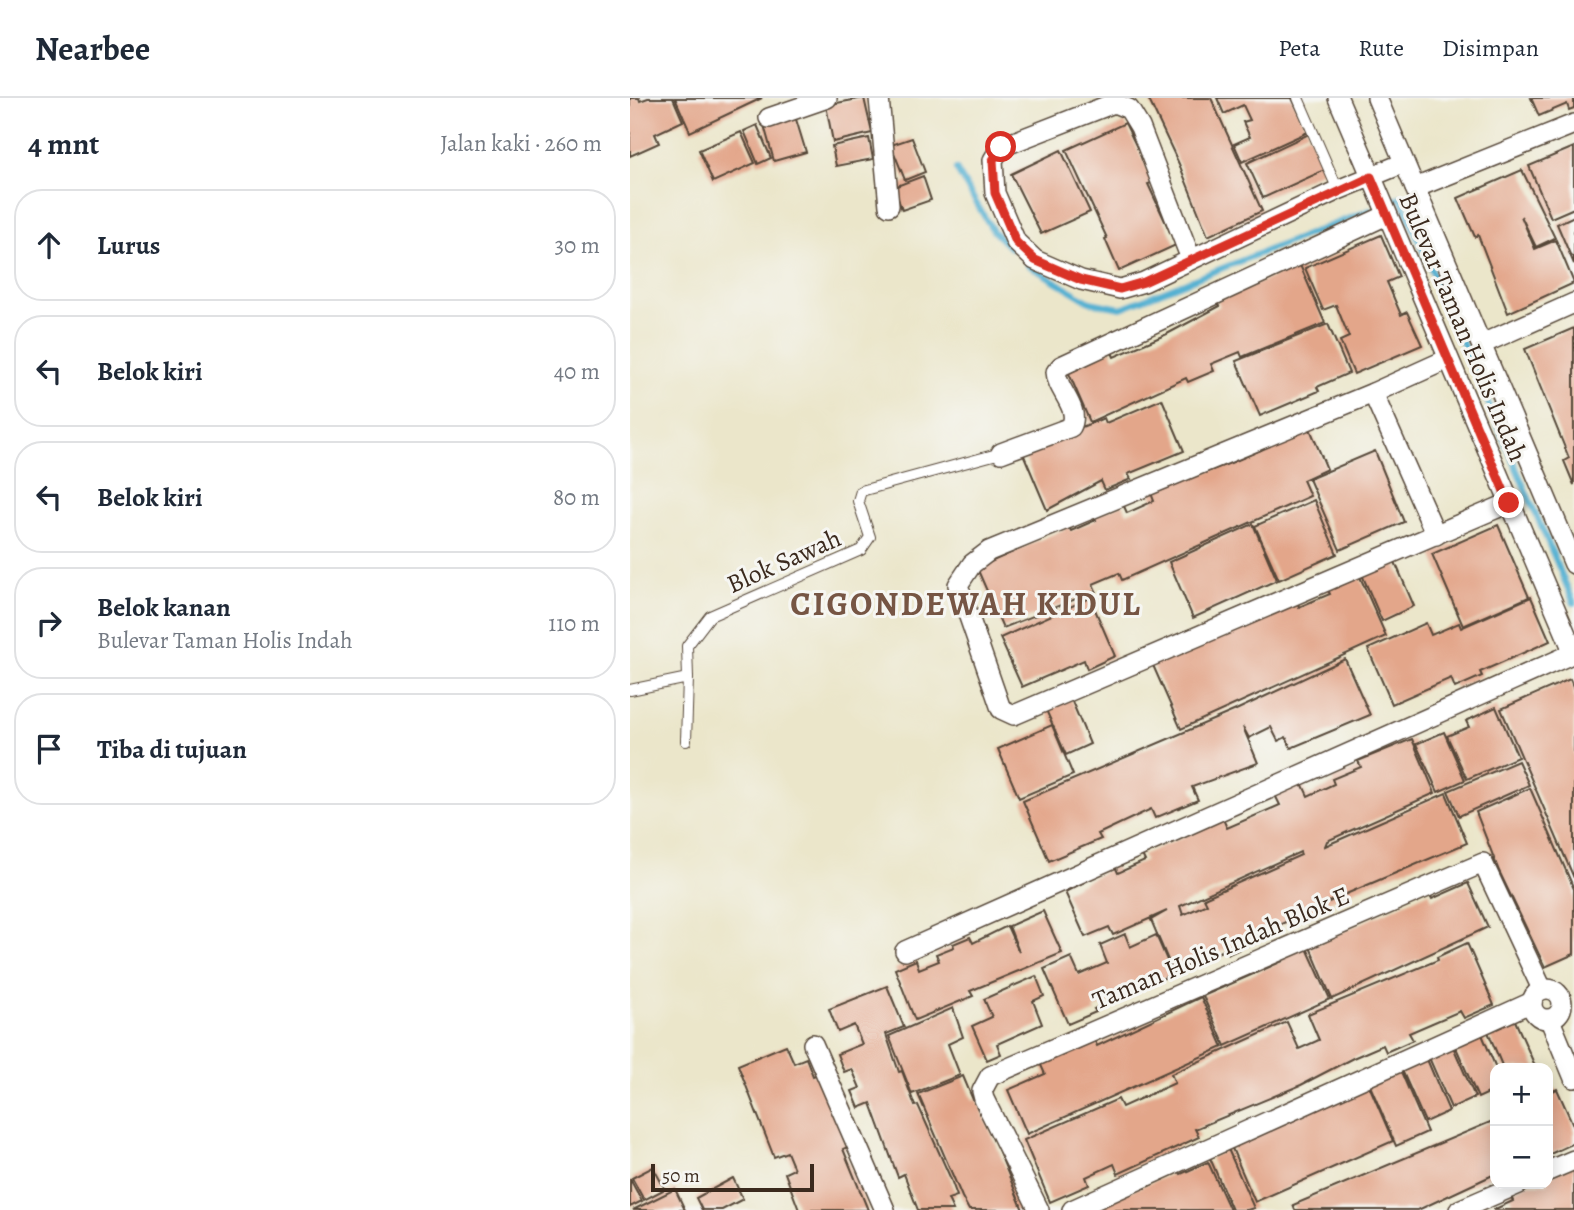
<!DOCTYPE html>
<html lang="id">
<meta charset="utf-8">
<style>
:root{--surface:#fff;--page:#f6f6f7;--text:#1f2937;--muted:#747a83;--line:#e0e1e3}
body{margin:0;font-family:Alegreya,serif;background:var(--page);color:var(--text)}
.controls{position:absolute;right:21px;bottom:21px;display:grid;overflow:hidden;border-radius:14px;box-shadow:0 4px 18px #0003}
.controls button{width:63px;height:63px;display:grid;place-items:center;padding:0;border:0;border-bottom:2px solid var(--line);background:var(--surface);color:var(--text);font:35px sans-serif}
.scale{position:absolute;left:21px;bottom:18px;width:163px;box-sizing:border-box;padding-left:7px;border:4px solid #3b2a1e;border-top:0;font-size:19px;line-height:24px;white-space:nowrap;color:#3b2a1e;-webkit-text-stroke:5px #f6f6f2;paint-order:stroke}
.stop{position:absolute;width:21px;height:21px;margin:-16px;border:5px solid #d93025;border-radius:50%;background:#fff}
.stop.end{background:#d93025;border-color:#fff;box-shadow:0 2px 7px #0008}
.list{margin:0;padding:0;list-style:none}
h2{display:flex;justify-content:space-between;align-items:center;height:91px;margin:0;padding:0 28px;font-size:30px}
h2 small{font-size:23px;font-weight:400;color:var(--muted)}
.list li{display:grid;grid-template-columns:46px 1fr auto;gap:21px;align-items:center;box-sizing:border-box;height:112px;margin:0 14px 14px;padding:0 14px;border:2px solid var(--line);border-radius:28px}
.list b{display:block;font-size:26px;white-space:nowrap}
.list p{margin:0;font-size:23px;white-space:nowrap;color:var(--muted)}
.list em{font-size:23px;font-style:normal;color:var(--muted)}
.icon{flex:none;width:38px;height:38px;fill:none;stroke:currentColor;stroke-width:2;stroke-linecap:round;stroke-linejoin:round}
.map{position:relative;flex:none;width:944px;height:1112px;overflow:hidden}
header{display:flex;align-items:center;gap:42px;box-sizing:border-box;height:98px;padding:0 35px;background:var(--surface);border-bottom:2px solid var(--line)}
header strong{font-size:33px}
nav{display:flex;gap:38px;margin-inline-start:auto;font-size:24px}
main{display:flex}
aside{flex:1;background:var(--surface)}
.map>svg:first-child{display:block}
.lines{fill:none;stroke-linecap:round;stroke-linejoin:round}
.stream{stroke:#54b1d2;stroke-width:6}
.building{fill:#e3a68a;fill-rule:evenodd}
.service-casing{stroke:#554638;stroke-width:12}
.minor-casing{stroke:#554638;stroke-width:22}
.service{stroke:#fff;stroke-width:10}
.minor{stroke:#fff;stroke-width:19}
.route{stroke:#d93025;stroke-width:9}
.labels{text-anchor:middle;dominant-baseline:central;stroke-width:6;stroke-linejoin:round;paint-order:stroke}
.street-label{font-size:26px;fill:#3b2a1e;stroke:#f6f6f2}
.district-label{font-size:33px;font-weight:bold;letter-spacing:2px;fill:#765544;stroke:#f6f6f2}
</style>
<header>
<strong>Nearbee</strong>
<nav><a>Peta</a><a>Rute</a><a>Disimpan</a></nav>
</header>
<main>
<aside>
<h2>4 mnt<small>Jalan kaki · 260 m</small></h2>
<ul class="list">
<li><svg class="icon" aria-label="ahead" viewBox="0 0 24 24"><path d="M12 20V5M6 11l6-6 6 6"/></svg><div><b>Lurus</b></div><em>30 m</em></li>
<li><svg class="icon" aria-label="left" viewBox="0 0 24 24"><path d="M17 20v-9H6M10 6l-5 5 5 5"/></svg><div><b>Belok kiri</b></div><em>40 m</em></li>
<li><svg class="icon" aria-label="left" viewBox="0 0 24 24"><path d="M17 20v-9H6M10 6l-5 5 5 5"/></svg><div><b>Belok kiri</b></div><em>80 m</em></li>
<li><svg class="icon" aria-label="right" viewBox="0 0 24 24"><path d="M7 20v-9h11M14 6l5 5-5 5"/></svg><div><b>Belok kanan</b><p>Bulevar Taman Holis Indah</p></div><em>110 m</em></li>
<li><svg class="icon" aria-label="arrive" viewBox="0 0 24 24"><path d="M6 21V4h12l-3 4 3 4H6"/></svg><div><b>Tiba di tujuan</b></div></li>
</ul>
</aside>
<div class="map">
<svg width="944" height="1112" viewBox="0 0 944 1112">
<rect width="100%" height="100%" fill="#f6f6f2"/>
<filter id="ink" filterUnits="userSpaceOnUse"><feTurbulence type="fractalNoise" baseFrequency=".0143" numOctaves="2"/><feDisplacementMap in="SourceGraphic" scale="14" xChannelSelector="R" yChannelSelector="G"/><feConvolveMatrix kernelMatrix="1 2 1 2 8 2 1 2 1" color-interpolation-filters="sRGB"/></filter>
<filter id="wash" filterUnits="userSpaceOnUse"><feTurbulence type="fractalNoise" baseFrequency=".00686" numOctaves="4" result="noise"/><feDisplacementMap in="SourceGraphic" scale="28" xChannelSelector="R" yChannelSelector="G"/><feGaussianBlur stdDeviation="1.57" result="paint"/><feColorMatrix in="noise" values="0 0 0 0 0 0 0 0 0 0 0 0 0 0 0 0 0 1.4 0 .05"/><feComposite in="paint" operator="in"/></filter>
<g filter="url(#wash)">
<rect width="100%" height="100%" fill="#ebe6ca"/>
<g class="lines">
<!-- stream -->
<g class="stream">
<path d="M326 71 363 133 380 150"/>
<path d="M765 101 770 99 944 505"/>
<path d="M398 167 460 204 491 210 740 112"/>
</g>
</g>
<g id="blocks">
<!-- building -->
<g class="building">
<path d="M0 0H9L10 3 18 0H43L53 23 25 36 29 45 0 58Z"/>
<path d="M45 0H132L60 34Z"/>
<path d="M234 0 242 35 203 44 196 7Z"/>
<path d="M518 0H581L632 113 578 138 549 66Z"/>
<path d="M587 0H662L678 34 612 64 604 46 620 39 613 24 620 22 613 7 594 16Z"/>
<path d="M901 0H944V10L939 12 937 6 909 18Z"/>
<path d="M165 18 176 54 144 63 134 27Z"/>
<path d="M495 25 524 84 518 86 546 147 489 173 475 141 477 140 436 52Z"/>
<path d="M127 27 141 60 128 66 114 33Z"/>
<path d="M111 34 125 65 83 84 69 52Z"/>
<path d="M679 36 695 72 633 100 617 65Z"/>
<path d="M239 40 243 61 206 68 202 48Z"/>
<path d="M282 40 295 74 275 82 261 47Z"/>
<path d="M944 49V110L921 120 899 68Z"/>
<path d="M431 52 460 114 411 136 381 76Z"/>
<path d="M892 72 925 140 906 149 891 118 905 151 926 142 944 185 878 215 848 137 845 139 828 100Z"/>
<path d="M293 78 301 102 272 112 264 89Z"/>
<path d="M944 118V166L927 126Z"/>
<path d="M751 137 769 179 757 184 771 217 777 214 792 247 724 276 710 243 719 239 706 207 693 212 675 170Z"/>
<path d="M670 167 695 225 612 259 610 254 581 266 584 273 558 284 556 280 460 324 437 271 481 252 484 259 537 236 590 208 587 203Z"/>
<path d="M698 226 719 275 687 289 689 293 630 318 606 263Z"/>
<path d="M944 230V387L934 363 939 360 895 251Z"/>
<path d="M532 301 554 353 498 376 501 381 475 392 471 383 417 412 392 353 474 320 476 325Z"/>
<path d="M678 326 697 371 673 382 680 398 492 482 489 475 463 486 466 493 373 530 347 470 439 429 441 433 466 422 464 418 493 406 497 415 524 403 521 395 575 369 577 374 603 364 631 352 628 346Z"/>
<path d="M745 353 774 424 710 452 679 381Z"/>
<path d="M684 402 707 456 649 482 625 428Z"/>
<path d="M623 426 647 482 563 520 539 464Z"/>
<path d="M868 427 899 499 833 528 802 456Z"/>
<path d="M762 457 784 508 752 523 730 472Z"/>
<path d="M727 472 756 538 551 631 522 565 667 503 669 509 700 496 695 486Z"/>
<path d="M901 499 920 543 850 574 852 578 825 590 821 580 762 606 738 551 796 525 801 537 829 525 831 530Z"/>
<path d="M460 500 485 558 457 571 454 562 392 589 370 540Z"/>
<path d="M715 561 740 617 661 650 656 639 648 643 641 629 619 640 613 629 628 665 562 689 568 702 525 720 521 711 468 736 471 741 419 763 393 703 606 612Z"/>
<path d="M940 581 944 591V780L871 611Z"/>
<path d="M441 601 460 646 436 657 416 612Z"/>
<path d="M866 609 888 659 837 681 817 638 839 629 836 623Z"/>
<path d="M422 627 443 677 389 700 368 651Z"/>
<path d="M814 634 835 682 808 694 786 646Z"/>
<path d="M782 641 805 695 697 743 695 748 816 695 837 745 716 796 623 839 625 844 599 856 596 851 543 874 521 822 537 813 483 837 479 829 455 839 435 794 485 768 488 775 515 763 512 757 593 721 597 730 650 707 645 697 672 685 678 698 704 686 702 681 731 669 728 663ZM670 754 671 757 574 800 577 806 553 817 550 808Z"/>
<path d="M888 663 899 687 829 718 818 693Z"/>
<path d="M900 690 944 791V856L915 869 869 773 846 714Z"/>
<path d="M838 785 858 829 702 901 680 849 799 794 802 801Z"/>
<path d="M413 813 432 855 340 893 343 898 285 922 265 871 286 862 289 871 309 863 306 856 324 849 323 846 340 839 343 845 377 828 389 854 379 828Z"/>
<path d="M495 836 500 849 526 837 543 876 464 911 466 914 438 926 414 871 441 859 449 877 477 865 470 847Z"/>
<path d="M837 845 864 907 834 920 830 913 779 935 783 942 756 954 753 947 723 960 671 987 565 1031 569 1039 488 1076 484 1066 456 1079 459 1087 420 1104 394 1042 488 1001 492 1009 545 985 541 976 657 924 669 951 689 942 678 916 808 862 807 859Z"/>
<path d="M676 848 700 901 595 948 573 898 653 863 651 858Z"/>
<path d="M406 878 414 898 403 903 412 926 367 946 371 956 357 962 342 928 362 919 354 901Z"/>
<path d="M257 888 274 929 256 936 269 974 272 973 285 1008 288 1007 320 1079 327 1098 318 1101 323 1112H288L274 1076 268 1079 241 1005 229 1010 222 993 230 990 222 971 214 974 207 956 232 946 224 927 208 934 199 911Z"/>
<path d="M571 899 593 949 397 1036 378 992 415 976 410 965 464 941 467 948Z"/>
<path d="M323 910 333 939 318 946 330 977 282 996 259 938Z"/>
<path d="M883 918 906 970H873L856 929Z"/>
<path d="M851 934 866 970 865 992 848 1000 824 945Z"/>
<path d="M821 944 845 999 821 1010 797 955Z"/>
<path d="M156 947 164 965 176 960 183 978 191 975 218 1049 213 1051 238 1112H169L155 1075 164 1071 157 1054 144 1059 108 967Z"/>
<path d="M796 959 819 1013 795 1024 771 970Z"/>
<path d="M769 969 797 1034 766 1048 738 983Z"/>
<path d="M333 978 343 1002 347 1000 393 1112H339L332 1099 288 996Z"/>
<path d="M738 985 763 1043 625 1104 598 1041Z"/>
<path d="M927 991 944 1029V1045L918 1057V995Z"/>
<path d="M865 1022V1076L788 1112H665L663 1107Z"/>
<path d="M598 1051 624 1110 617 1112H602L580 1060Z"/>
<path d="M578 1064 600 1112H454L549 1073 551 1076Z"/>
<path d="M944 1067V1112H863L883 1103 879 1094 898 1086H918V1079Z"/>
<path d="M23 1069 35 1091 14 1102 2 1080Z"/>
<path d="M103 1080 113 1101 92 1112H72L66 1100Z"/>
<path d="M0 1081 12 1103 0 1109Z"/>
<path d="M45 1091 55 1112H3Z"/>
</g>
</g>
</g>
<g filter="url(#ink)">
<use href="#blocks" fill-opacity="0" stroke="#554638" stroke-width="2"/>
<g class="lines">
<!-- service casing -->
<g class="service-casing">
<g id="service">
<path d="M668 0 708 92"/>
<path d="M58 580 57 548 80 518 231 452 240 439 228 403 231 393 371 355"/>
<path d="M0 592 58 580 56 643"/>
</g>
</g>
<!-- minor casing -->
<g class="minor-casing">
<g id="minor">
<path d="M249 0 259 108"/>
<path d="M708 0 944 555"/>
<path d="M747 0 944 466"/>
<path d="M139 20 197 0"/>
<path d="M785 90 944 26"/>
<path d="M561 161 510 29 499 11 484 5 371 49 363 62 365 95 386 144 405 162 451 182 490 191 514 184 708 92 774 65"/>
<path d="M852 246 944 205"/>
<path d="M818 261 743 295 359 453 342 466 328 487 371 611 384 617 879 405"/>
<path d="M743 295 806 437"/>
<path d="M371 355 441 329C451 310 427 293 426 274L431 268 757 117"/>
<path d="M275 853 944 555"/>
<circle cx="917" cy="906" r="15"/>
<path d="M920 922 944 980"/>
<path d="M183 946 255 1112"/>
<path d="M918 1073 944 1062"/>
<path d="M409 1112 354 1001 352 993 360 978 853 765 912 891"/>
<path d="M442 1112 902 904"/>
<path d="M829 1112 889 1086"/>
</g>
</g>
<!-- service -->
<use href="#service" class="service"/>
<!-- minor -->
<use href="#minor" class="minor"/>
</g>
</g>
<g class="lines" filter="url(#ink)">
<!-- route -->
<path class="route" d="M371 49 363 62 365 95 386 144 405 162 451 182 490 191 514 184 741 79 879 405"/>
</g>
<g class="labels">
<!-- street labels -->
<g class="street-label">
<text transform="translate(833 229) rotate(67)">Bulevar Taman Holis Indah</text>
<text transform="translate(154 463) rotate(-24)">Blok Sawah</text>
<text transform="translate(591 850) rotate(-23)">Taman Holis Indah Blok E</text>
</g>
<!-- district labels -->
<g class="district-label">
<text x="336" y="505">CIGONDEWAH KIDUL</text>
</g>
</g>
</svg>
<div class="controls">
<button>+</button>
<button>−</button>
</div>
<div class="scale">50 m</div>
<div class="stop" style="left:371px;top:49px"></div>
<div class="stop end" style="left:879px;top:405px"></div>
</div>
</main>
